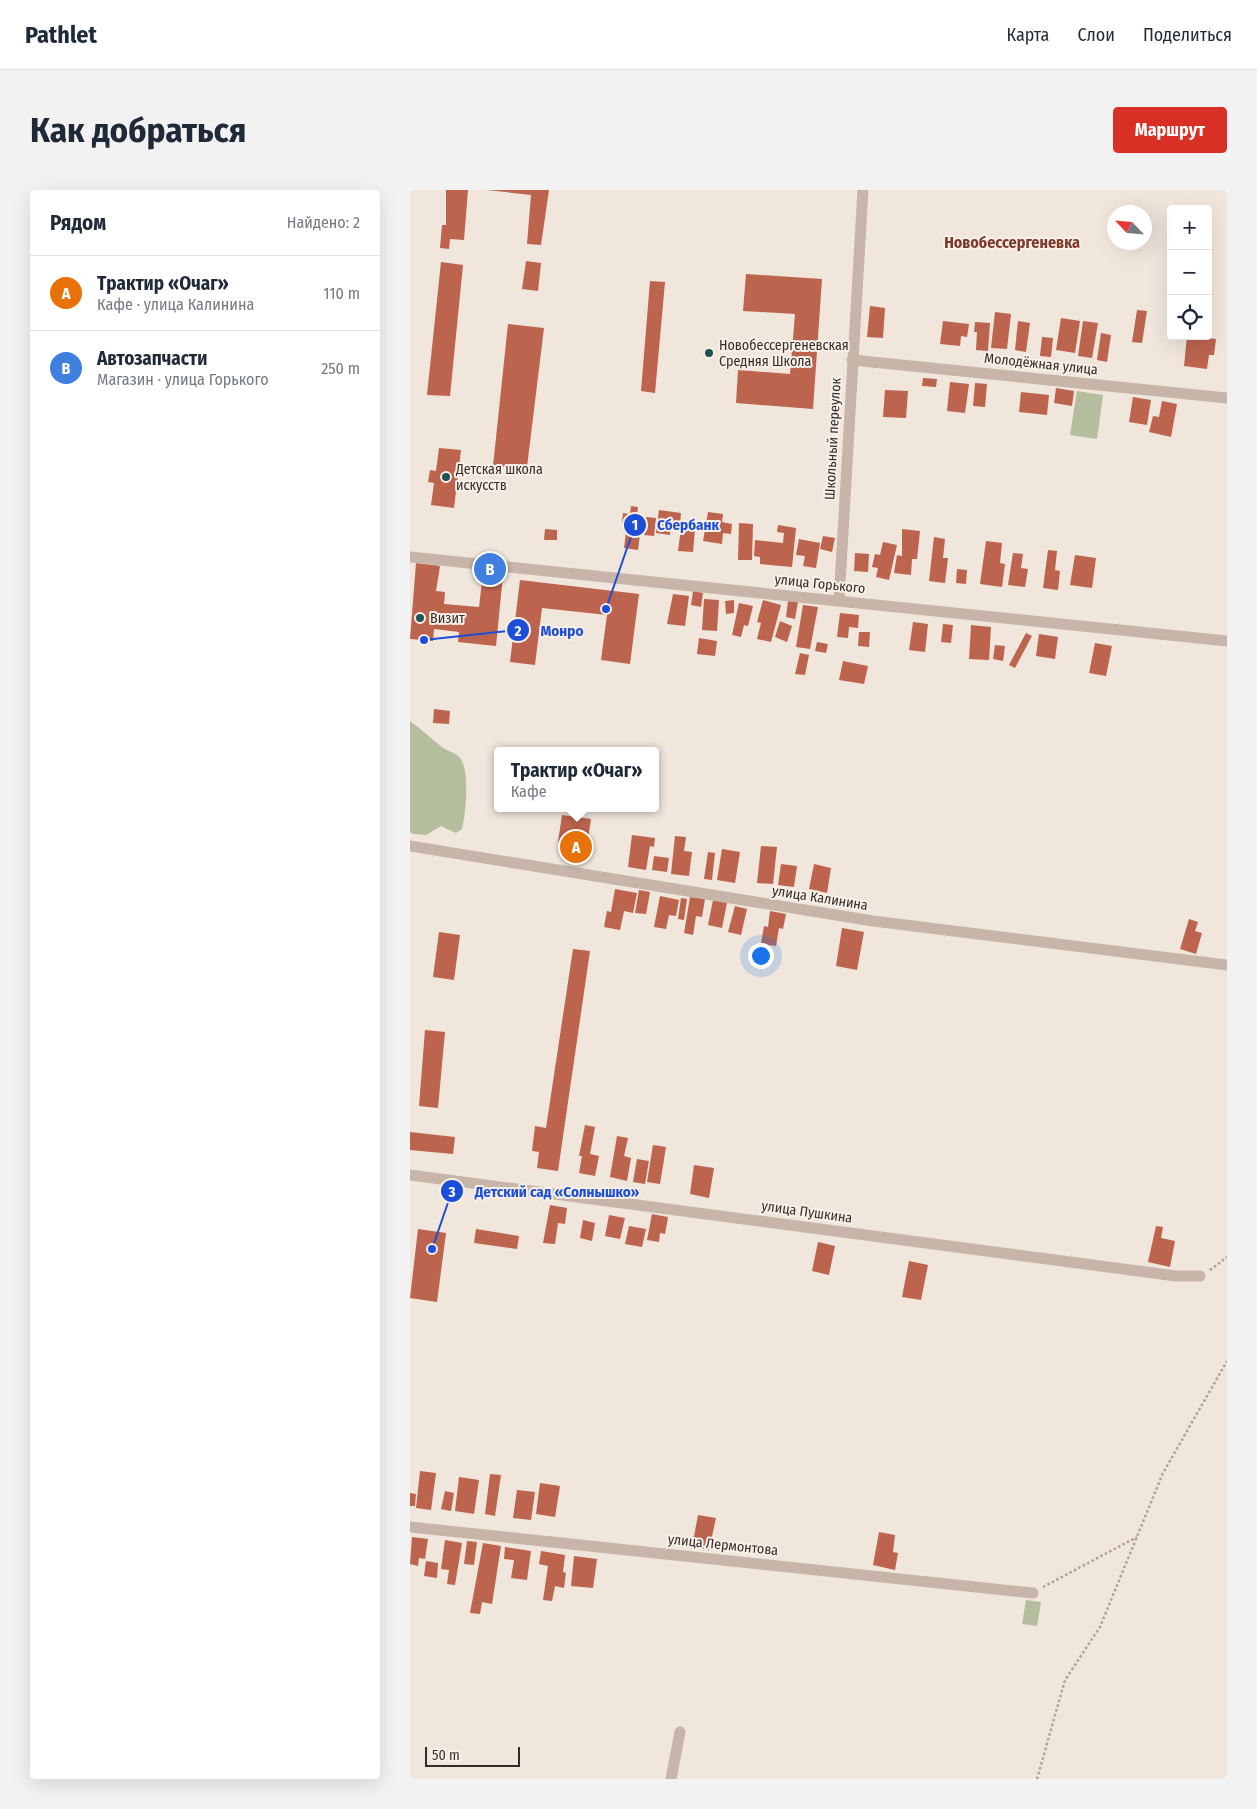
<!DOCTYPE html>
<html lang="ru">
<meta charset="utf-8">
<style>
:root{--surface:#fff;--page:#f2f2f3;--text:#1f2937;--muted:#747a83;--line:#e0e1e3;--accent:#d93025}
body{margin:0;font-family:"Fira Sans Condensed",sans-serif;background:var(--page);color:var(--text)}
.controls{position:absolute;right:15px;top:15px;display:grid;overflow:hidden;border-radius:5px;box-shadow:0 5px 20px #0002}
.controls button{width:45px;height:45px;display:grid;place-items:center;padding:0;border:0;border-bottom:1px solid var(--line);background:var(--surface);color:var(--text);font:25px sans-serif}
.compass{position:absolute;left:697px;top:15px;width:45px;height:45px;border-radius:50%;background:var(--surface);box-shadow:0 5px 20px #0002;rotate:296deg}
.scale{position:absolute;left:15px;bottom:12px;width:95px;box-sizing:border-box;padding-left:5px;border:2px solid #352c28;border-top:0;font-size:14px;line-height:18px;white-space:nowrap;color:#352c28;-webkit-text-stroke:4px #f8f0e8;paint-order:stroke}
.you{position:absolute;left:350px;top:765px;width:18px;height:18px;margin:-12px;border:4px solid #fff;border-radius:50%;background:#1a73e8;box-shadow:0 0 0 8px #1a73e833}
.badge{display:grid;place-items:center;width:32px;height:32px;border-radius:50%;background:var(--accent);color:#fff;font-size:16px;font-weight:700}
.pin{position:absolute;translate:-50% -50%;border:2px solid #fff;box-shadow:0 1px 5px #0006}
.popup{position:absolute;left:84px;top:557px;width:165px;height:65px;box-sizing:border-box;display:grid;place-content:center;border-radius:5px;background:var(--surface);filter:drop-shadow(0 1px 4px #0005);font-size:16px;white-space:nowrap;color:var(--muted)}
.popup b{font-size:19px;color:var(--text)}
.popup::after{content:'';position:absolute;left:50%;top:100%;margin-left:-10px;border:10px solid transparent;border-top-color:var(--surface)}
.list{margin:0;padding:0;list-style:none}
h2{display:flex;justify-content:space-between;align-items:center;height:65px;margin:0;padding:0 20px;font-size:21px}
h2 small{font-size:16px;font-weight:400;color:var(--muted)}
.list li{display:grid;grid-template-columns:32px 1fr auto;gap:15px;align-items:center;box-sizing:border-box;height:75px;padding:0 20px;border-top:1px solid var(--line)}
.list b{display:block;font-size:19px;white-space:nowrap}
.list p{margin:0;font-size:16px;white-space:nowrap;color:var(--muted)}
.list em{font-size:16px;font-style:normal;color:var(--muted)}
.icon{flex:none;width:28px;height:28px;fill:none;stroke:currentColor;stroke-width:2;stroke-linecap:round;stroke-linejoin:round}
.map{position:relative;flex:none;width:817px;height:1589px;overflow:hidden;border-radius:5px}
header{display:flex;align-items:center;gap:30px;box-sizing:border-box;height:70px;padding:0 25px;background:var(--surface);border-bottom:1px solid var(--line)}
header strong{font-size:24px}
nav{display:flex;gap:28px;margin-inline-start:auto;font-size:18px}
.intro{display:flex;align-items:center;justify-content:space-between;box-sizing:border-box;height:120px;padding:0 30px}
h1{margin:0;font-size:35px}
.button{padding:12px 22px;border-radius:5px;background:var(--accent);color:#fff;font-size:18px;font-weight:700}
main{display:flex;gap:30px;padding:0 30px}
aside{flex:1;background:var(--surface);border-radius:5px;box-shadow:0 5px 20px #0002}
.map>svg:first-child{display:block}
.green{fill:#b4be9e}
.building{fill:#bc644e}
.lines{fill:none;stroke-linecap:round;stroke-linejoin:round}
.path{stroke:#b3a094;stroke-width:2.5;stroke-dasharray:2.5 2.5;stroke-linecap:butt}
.street{stroke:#c7b5a9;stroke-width:11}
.poi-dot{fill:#215253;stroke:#f8f0e8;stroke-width:2}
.labels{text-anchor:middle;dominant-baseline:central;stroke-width:4;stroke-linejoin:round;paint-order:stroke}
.poi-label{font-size:14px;fill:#352c28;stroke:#f8f0e8;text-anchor:start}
.street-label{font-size:14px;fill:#352c28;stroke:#f8f0e8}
.quarter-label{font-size:16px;font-weight:bold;fill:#7d3828;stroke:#f8f0e8}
.leader{fill:none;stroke:#1d4ed8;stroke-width:2}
.callout-dot{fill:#1d4ed8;stroke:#f8f0e8;stroke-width:2}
.mark-label{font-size:15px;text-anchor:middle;font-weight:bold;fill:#fff}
.callout-label{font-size:15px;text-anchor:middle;font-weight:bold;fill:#1d4ed8;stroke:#f8f0e8;stroke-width:4;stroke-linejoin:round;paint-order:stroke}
</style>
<header>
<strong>Pathlet</strong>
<nav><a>Карта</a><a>Слои</a><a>Поделиться</a></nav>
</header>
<div class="intro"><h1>Как добраться</h1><a class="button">Маршрут</a></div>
<main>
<aside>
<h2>Рядом<small>Найдено: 2</small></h2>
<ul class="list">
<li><span class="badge" style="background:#e8710a">A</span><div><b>Трактир «Очаг»</b><p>Кафе · улица Калинина</p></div><em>110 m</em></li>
<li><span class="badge" style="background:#3f7fe0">B</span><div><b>Автозапчасти</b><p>Магазин · улица Горького</p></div><em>250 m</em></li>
</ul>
</aside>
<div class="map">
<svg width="817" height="1589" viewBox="0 0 817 1589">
<rect width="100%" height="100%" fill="#f0e6dc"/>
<!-- green -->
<g class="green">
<path d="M667 201 693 205 687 249 660 245Z"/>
<path d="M0 531C12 540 22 549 33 558 38 561 46 563 50 568 60 580 56 623 52 639L46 643 31 636 16 645 3 644 0 642Z"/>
<path d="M616 1410 631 1412 627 1436 612 1434Z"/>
</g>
<!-- building -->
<g class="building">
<path d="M36 0H58L54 50 40 49 39 59 30 58 32 35H36Z"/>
<path d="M77 0H139L131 55 117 54 121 5Z"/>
<path d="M116 71 131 73 128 101 112 99Z"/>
<path d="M31 72 53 75 40 206 17 205Z"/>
<path d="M336 84 412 89 403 219 326 213 328 180 380 184 385 124 333 121Z"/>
<path d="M240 91 255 92 245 203 231 201Z"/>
<path d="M460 116 475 118 473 148 457 147Z"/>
<path d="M727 120 737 121 732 153 722 152Z"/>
<path d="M585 122 601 124 597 159 581 158Z"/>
<path d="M651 128 670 131 665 163 646 160Z"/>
<path d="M533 131 559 134 557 147 551 146 550 156 530 154Z"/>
<path d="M608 131 620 133 616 162 605 160Z"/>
<path d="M673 131 688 133 682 168 668 166Z"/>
<path d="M565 132 580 133 578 161 566 160 567 142H564Z"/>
<path d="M98 134 134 138 117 277 83 276Z"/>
<path d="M691 143 701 145 697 172 687 170Z"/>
<path d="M777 146 806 149 804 165H799L797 179 774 176Z"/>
<path d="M632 147 643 148 641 167 630 166Z"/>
<path d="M513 188 527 189 526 197 512 196Z"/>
<path d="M540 192 559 194 555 223 537 221Z"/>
<path d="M565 193 577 194 575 217 563 216Z"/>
<path d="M646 198 664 201 662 216 644 213Z"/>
<path d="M475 200 498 201 496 228 473 227Z"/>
<path d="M611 202 639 205 637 225 609 222Z"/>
<path d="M723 207 741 210 737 235 719 232Z"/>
<path d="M752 211 767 214 761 247 739 242 743 226 749 227Z"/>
<path d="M29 258 51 260 44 318 21 315 24 293 18 292 20 280 26 281Z"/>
<path d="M221 316 228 317 226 335 231 336 228 360 214 358 217 334 212 333 213 323 220 324Z"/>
<path d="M249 320 271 323 270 334 261 333 260 345 246 343Z"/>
<path d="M298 322 313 324 312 332 322 334 321 344 313 343 312 354 293 351Z"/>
<path d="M236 327 246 328 244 346 234 345Z"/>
<path d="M329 333 343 334 342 370H328Z"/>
<path d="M368 335 386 338 382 377 350 374V367L344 366 345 350 373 353 374 343 367 342Z"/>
<path d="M271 338 285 339 283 362 268 361Z"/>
<path d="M135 339 147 340V350H134Z"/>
<path d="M492 339 510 341 507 369H502L501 385 484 383 487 365 492 366Z"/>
<path d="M413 346 425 348 422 362 410 359Z"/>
<path d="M524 347 535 349 533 368H538L535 393 519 391Z"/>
<path d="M389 349 410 353 406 378 393 376 395 366 386 365Z"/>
<path d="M576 351 592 353 590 373 595 374 592 397 570 394Z"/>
<path d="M473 352 487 355 479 390 466 387 468 378 462 377 465 364 470 365Z"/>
<path d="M638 360 647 361 645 380 650 381 648 400 633 398Z"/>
<path d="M445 363 459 364 458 382 444 381Z"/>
<path d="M603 363 613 364 611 378 618 379 615 397 598 395Z"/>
<path d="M665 365 686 368 682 398 660 395Z"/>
<path d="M6 373 30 376 26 401 35 402 34 414 69 417 73 383 70 382 71 375 89 377 88 384 93 385 86 456 48 452 49 442 24 439 23 451 0 449Z"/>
<path d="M547 379 557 380 556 394 546 393Z"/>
<path d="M110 390 229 404 220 474 191 470 197 425 132 418 125 475 100 472Z"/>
<path d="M283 401 293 403 291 417 281 415Z"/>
<path d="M263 404 279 406 275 436 257 434Z"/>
<path d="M294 409 309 410 307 441 292 440Z"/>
<path d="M324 410V423L316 424 315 411Z"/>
<path d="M353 410 371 415 361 452 347 449 351 433 347 432Z"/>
<path d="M378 411 388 412 385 429 376 427Z"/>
<path d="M329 413 343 416 338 436 334 435 331 447 322 445Z"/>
<path d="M393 415 408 417 400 459 386 457Z"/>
<path d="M430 423 449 425 448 438 439 437 438 448 427 447Z"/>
<path d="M370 431 382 436 377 452 365 447Z"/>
<path d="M503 432 518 434 515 462 499 460Z"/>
<path d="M533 434 543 435 541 453 531 452Z"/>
<path d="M561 435 581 437 579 470 559 469Z"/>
<path d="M449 442H460L459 457 448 456Z"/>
<path d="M616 443 622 446 605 478 599 475Z"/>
<path d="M629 444 648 447 645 469 626 466Z"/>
<path d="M289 448 307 451 305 466 287 464Z"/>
<path d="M407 452 418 454 416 463 405 461Z"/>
<path d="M685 453 702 456 696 486 679 483Z"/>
<path d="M585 455 595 456 593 471 583 469Z"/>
<path d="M390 463 399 465 395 485 385 484Z"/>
<path d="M433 471 458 476 454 494 429 490Z"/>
<path d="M24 519 40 521 39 534 23 533Z"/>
<path d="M152 625 181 629 176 663 155 659 156 653 148 652Z"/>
<path d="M222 645 245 648 244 657 240 656 236 680 218 677Z"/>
<path d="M265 646 276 647 274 661 282 662 279 686 261 684Z"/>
<path d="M351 656 367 657 363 694 347 693Z"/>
<path d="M312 659 330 662 325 693 307 690Z"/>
<path d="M298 662 305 663 302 690 294 689Z"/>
<path d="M244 666 259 668 257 682 242 680Z"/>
<path d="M371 674 387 676 384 697 368 695Z"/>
<path d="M404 674 421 678 417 703 399 699Z"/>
<path d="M205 699 227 703 223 723 214 721 210 740 194 737 197 721 201 722Z"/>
<path d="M229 700 240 702 236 724 225 723Z"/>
<path d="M250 706 269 710 266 726 259 725 256 739 244 737Z"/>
<path d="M280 707 295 709 292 727 286 726 283 745 274 743Z"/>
<path d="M271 708 277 709 274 730 268 729Z"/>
<path d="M303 710 317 713 312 738 298 735Z"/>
<path d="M325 716 337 719 331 745 318 742Z"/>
<path d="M360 721 376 724 373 739 369 738 366 756 351 754 354 736 358 737Z"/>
<path d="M779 729 788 732 785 741 792 743 786 764 770 759Z"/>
<path d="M432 738 454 742 447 780 426 776Z"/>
<path d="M29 742 50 745 44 790 23 787Z"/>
<path d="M163 759 180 761 148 981 127 978 129 962 122 961 125 936 136 938Z"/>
<path d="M15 840 35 842 28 918 9 916Z"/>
<path d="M175 935 185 937 180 964 189 966 185 986 169 983 172 966H169Z"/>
<path d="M0 942 45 947 43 964 0 960Z"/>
<path d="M207 946 218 948 214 966 221 968 217 991 200 987Z"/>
<path d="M243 955 256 957 250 994 237 992Z"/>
<path d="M227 969 239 971 235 994 223 992Z"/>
<path d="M284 975 304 978 299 1008 280 1004Z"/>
<path d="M140 1015 157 1018 155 1034 148 1033 145 1054 133 1053Z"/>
<path d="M242 1024 258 1027 255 1044 250 1043 249 1052 237 1050Z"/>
<path d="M199 1025 215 1028 210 1049 195 1046Z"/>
<path d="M173 1030 185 1033 182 1051 170 1048Z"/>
<path d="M219 1036 236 1039 232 1057 215 1054Z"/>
<path d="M746 1036 753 1037 751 1048 765 1051 760 1077 738 1072Z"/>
<path d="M8 1039 36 1043 27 1112 0 1108Z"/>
<path d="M66 1039 109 1046 107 1059 64 1053Z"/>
<path d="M408 1052 425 1056 419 1085 402 1081Z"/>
<path d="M499 1071 518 1075 511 1110 492 1107Z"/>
<path d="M10 1281 26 1283 21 1320 6 1318Z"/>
<path d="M80 1284 91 1285 85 1326 75 1324Z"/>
<path d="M49 1287 69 1290 64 1324 45 1321Z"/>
<path d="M130 1293 150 1296 145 1327 126 1324Z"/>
<path d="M107 1300 125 1302 121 1330 103 1328Z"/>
<path d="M35 1301 44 1303 41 1321 31 1319Z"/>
<path d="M0 1303 6 1304 5 1316H0Z"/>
<path d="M288 1325 306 1328 299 1360 282 1357Z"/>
<path d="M469 1342 485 1345 483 1362 488 1363 485 1380 463 1375Z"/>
<path d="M2 1347 18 1349 15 1369 9 1368 8 1376 0 1374Z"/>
<path d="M35 1350 52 1353 45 1395 37 1394 39 1380 31 1379Z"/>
<path d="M57 1351 67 1352 64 1375 54 1374Z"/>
<path d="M73 1353 91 1356 82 1414 72 1412 70 1424 60 1423Z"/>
<path d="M95 1357 121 1361 117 1390 101 1388 104 1370 94 1369Z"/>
<path d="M131 1361 155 1365 153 1382 156 1383 154 1398 145 1396 142 1411 133 1410 138 1376 129 1374Z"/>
<path d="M164 1366 187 1369 183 1398 161 1396Z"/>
<path d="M16 1371 28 1373 27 1388 14 1386Z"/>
</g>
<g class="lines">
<!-- path -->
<g class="path">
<path d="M800 1080 817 1067"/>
<path d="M633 1397 727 1347"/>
<path d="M627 1589 655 1490 690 1437 753 1283 817 1171"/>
</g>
<!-- street -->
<g class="street">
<path d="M442 170 817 208"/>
<path d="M0 367 817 451"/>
<path d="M429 411 453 0"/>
<path d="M0 656 463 731 817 775"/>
<path d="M0 985 766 1086H790"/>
<path d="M0 1337 623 1403"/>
<path d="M261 1589 270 1542"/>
</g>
</g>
<!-- markers -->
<g class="poi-dot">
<circle cx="299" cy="163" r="5"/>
<circle cx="36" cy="287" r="5"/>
<circle cx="10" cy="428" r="5"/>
</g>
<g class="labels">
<!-- poi labels -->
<g class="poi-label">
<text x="309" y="155">Новобессергеневская<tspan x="309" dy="16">Средняя Школа</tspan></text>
<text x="46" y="279">Детская школа<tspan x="46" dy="16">искусств</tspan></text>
<text x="20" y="428">Визит</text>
</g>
<!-- street labels -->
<g class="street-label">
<text transform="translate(631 174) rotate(6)">Молодёжная улица</text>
<text transform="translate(423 249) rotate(-87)">Школьный переулок</text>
<text transform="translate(410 394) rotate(6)">улица Горького</text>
<text transform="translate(410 708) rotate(9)">улица Калинина</text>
<text transform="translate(397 1022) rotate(8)">улица Пушкина</text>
<text transform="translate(313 1355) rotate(6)">улица Лермонтова</text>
</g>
<!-- quarter labels -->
<g class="quarter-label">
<text x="602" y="52">Новобессергеневка</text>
</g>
</g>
<!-- callouts -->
<path class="leader" d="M196 419L225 335M14 450L108 440M22 1059L42 1001"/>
<g class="callout-dot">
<circle cx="196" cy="419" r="5"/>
<circle cx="14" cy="450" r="5"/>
<circle cx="22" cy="1059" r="5"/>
<circle cx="225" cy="335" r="12"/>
<circle cx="108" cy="440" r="12"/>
<circle cx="42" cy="1001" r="12"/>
</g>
<g class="mark-label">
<text x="225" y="340">1</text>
<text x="108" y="446">2</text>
<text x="42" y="1007">3</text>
</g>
<g class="callout-label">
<text x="278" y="340">Сбербанк</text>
<text x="152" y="446">Монро</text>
<text x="147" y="1007">Детский сад «Солнышко»</text>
</g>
</svg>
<div class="controls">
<button>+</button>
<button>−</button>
<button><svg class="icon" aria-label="locate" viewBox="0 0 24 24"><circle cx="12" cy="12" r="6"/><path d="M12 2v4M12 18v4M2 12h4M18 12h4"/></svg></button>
</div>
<svg class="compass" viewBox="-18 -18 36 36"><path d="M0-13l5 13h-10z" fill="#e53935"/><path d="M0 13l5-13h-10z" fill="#747a83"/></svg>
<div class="scale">50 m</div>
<div class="you"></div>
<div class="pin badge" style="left:166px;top:657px;background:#e8710a">A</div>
<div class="popup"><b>Трактир «Очаг»</b>Кафе</div>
<div class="pin badge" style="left:80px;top:379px;background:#3f7fe0">B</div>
</div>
</main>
